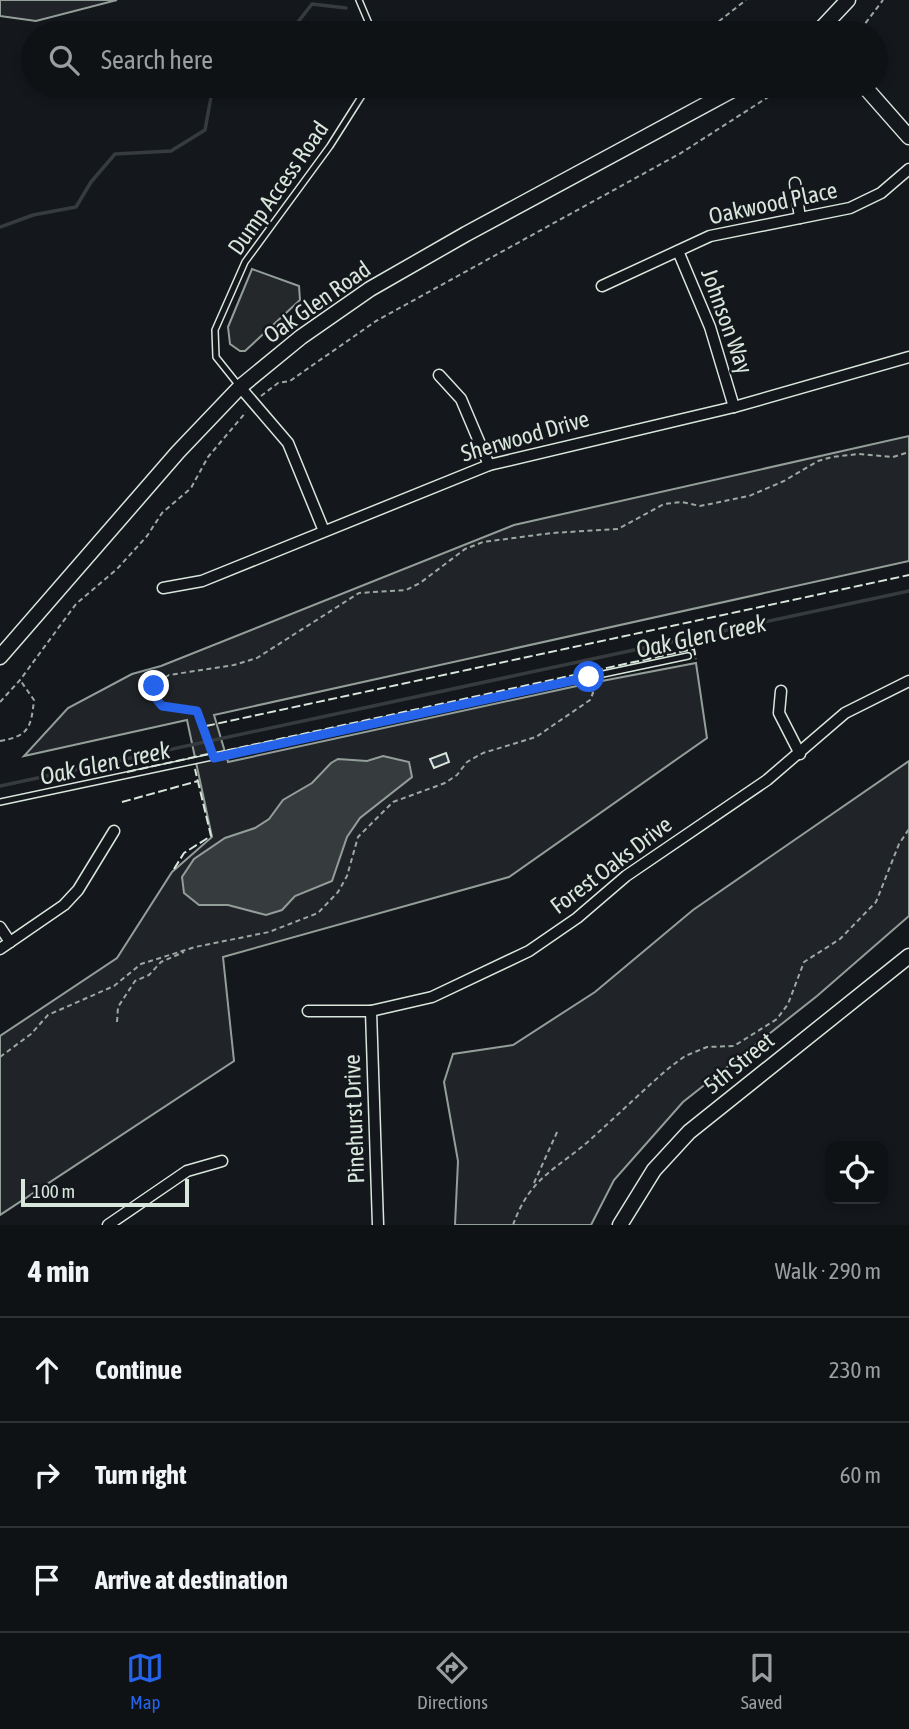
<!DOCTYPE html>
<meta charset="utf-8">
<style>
:root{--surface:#0f1215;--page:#1d2022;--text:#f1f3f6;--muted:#9b9ea0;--line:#2f3234;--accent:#2563eb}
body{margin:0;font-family:"Asap Condensed",sans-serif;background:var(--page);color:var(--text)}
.controls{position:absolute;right:21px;bottom:21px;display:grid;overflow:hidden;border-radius:14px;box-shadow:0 4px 10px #0003}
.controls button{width:63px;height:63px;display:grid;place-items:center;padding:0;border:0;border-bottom:2px solid var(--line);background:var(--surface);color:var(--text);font:35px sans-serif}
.scale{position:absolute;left:21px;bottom:18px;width:168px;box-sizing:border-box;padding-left:7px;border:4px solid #d8e6dc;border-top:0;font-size:19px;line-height:24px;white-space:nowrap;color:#d8e6dc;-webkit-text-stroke:5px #14181c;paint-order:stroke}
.stop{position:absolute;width:21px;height:21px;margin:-16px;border:5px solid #2563eb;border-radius:50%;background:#fff}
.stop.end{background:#2563eb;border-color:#fff;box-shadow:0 2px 7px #0008}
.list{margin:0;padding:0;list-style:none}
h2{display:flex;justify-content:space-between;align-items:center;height:91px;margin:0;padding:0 28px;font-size:30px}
h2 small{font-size:23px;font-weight:400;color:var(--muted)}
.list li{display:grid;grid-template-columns:46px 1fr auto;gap:21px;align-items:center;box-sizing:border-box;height:105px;padding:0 28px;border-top:2px solid var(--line)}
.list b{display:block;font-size:26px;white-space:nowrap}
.list em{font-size:23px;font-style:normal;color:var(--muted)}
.icon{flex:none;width:38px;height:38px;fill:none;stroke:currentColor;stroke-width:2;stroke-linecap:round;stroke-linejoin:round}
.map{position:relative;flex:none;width:909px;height:1225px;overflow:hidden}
.search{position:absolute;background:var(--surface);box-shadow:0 4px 10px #0003;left:21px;right:21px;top:21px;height:77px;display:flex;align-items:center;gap:18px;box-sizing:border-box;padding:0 24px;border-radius:38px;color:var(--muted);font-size:26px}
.sheet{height:406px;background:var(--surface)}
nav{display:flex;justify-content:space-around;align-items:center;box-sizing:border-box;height:98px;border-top:2px solid var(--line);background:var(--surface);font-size:19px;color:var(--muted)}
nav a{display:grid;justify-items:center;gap:4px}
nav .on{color:var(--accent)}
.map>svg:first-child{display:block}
.green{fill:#202428;stroke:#939e99;stroke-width:2}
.parking{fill:#24282b;stroke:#939e99;stroke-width:2}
.water{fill:#363b3e;stroke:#939e99;stroke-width:2}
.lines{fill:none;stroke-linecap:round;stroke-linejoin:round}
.stream{stroke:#363b3e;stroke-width:3.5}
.building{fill:#2c363c;stroke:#d8e6dc;stroke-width:2}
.service-casing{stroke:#d8e6dc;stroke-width:8}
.minor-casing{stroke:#d8e6dc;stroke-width:13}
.secondary-casing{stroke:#d8e6dc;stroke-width:17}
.path{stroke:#9da8a2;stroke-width:2;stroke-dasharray:5 3.5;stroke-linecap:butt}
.service{stroke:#14181c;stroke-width:5}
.minor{stroke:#14181c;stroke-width:10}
.secondary{stroke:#14181c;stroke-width:14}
.fence{stroke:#d8e6dc;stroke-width:2;stroke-dasharray:9 3.5;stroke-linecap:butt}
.route{stroke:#2563eb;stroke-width:9}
.labels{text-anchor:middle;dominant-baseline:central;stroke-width:5;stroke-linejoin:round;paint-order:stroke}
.street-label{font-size:23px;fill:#d8e6dc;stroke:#14181c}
.water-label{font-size:24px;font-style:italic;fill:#d8e6dc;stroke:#14181c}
</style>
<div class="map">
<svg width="909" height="1225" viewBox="0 0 909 1225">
<rect width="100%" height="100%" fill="#14181c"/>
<!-- green -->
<g class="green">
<path d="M0 0H117L36 21 0 16Z"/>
<path d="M909 436V561L214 715 228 762 586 684 696 663 707 738 509 877 223 957 234 1061 0 1215V1036L117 958 172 872 212 837 187 720 24 756 68 708 132 674 161 666 514 525Z"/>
<path d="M909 761V916L817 996 683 1102 614 1180 591 1225H455L458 1161 444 1082 453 1054 513 1045 595 992 693 910Z"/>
</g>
<!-- parking -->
<path class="parking" d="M252 269 299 286 300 300 245 351H240L230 344 228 327Z"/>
<!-- water -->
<path class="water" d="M383 756 409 762 412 777 360 818 347 837 332 881 295 896 282 910 266 915 228 905H199L184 893 182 877 194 859 225 838 255 828 269 819 283 800 312 783 331 763 338 759 367 761Z"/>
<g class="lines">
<!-- stream -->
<g class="stream">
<path d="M284 33 294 27 312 4 346 8"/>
<path d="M0 227 33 215 76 207 91 182 115 154 171 151 205 130 213 86"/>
<path d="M0 786 909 591"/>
</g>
</g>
<!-- building -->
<path class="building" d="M446 753 449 762 434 768 430 759Z"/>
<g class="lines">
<!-- service casing -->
<g class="service-casing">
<g id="service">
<path d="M359 0 373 33"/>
<path d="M240 387 216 357 215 330 245 262 330 146 368 86"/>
<path d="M0 802 688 656"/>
</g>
</g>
<!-- minor casing -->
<g class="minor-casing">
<g id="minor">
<path d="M795 183 800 218"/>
<path d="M678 251 710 327 734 407"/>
<path d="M602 286 710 236 850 208 881 193 909 169"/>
<path d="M439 375 461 399 489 465"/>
<path d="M240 387 288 443 324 531"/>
<path d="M163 588 202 581 489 465 734 407 909 357"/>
<path d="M781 691 779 713 800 754"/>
<path d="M0 927 10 942"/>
<path d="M0 949 64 905 78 890 114 831"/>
<path d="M308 1011H371L432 997 529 951 577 918 626 876 767 780 845 713 909 681"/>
<path d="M371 1011 378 1225"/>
<path d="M108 1225 187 1171 222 1161"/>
</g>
</g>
<!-- secondary casing -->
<g class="secondary-casing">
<g id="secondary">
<path d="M817 33 848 0"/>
<path d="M864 86 909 137"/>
<path d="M0 657 178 452 240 387 301 337 370 289 466 234 740 86"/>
<path d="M620 1225 654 1170 689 1132 909 956"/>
</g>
</g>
<!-- path -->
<g class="path">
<path d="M843 31 861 29 883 0"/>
<path d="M687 33 718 22 746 0"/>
<path d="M371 97 410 86"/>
<path d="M261 396 278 383 290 381 376 321 681 153 776 92 781 86"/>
<path d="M0 702 20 680 76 604 117 569 147 536 162 513 191 488 208 457 246 412"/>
<path d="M0 741C28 736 31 729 34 700L20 680"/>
<path d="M211 747 197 711C181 707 162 711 153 695L155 684 169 675 234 665 257 658 359 593 406 590 420 583 465 549 483 542 552 533 618 529 664 504 682 502 700 506 749 496 784 481 818 461 832 457 859 454 893 457 909 452"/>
<path d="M117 1022 118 1007 135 981 149 975 161 962 184 952"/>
<path d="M0 1057 31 1034 48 1015 114 986 141 964 195 947 269 932 318 913 338 892 347 876 358 837 393 802 445 783 457 775 467 762 483 753 536 737 590 700 593 693 590 684"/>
<path d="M534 1183 558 1130"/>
<path d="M513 1225C531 1175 557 1170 592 1138 618 1115 643 1090 669 1068L685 1056 707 1047 734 1046 777 1019 788 1004 804 962 840 939 876 902 899 844 909 829"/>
</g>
<!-- service -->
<use href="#service" class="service"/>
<!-- minor -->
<use href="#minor" class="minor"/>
<!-- secondary -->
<use href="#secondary" class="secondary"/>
<!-- fence -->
<g class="fence">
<path d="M206 726 909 575"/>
<path d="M215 753 694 649 696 659"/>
<path d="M127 772 208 754"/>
<path d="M122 802 198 781"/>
<path d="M174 869 184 853 211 836 195 769"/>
</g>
</g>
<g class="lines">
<!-- route -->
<path class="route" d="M154 686 153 695 162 706 197 711 214 758 589 677"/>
</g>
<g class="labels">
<!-- street labels -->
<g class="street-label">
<text transform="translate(278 188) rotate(-55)">Dump Access Road</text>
<text transform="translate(773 203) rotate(-12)">Oakwood Place</text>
<text transform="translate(317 302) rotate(-35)">Oak Glen Road</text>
<text transform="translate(727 321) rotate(70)">Johnson Way</text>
<text transform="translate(525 436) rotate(-16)">Sherwood Drive</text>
<text transform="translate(611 865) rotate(-37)">Forest Oaks Drive</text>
<text transform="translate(739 1063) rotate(-39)">5th Street</text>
<text transform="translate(354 1119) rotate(-92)">Pinehurst Drive</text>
</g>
<!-- water labels -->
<g class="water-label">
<text transform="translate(701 636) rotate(-12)">Oak Glen Creek</text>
<text transform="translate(105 763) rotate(-12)">Oak Glen Creek</text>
</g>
</g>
</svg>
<div class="controls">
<button><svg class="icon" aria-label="locate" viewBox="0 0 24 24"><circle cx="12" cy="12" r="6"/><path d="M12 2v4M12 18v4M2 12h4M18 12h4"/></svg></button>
</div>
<div class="scale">100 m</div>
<div class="stop" style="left:589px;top:677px"></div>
<div class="stop end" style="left:154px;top:686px"></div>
<div class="search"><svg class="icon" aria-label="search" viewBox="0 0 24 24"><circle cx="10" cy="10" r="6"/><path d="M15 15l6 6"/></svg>Search here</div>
</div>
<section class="sheet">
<h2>4 min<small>Walk · 290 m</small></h2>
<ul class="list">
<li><svg class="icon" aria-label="ahead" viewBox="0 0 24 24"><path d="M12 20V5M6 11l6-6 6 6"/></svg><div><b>Continue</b></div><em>230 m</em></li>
<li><svg class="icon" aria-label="right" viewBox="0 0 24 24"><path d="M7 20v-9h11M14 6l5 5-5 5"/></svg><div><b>Turn right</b></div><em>60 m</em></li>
<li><svg class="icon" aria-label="arrive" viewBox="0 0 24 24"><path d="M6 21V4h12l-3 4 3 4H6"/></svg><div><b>Arrive at destination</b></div></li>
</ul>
</section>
<nav>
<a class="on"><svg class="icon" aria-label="map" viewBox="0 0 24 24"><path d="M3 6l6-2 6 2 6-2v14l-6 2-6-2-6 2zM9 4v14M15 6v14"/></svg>Map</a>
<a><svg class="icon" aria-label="directions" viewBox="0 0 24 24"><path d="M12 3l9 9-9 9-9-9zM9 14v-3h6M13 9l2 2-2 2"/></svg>Directions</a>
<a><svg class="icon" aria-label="saved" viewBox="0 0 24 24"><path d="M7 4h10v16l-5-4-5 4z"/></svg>Saved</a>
</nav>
